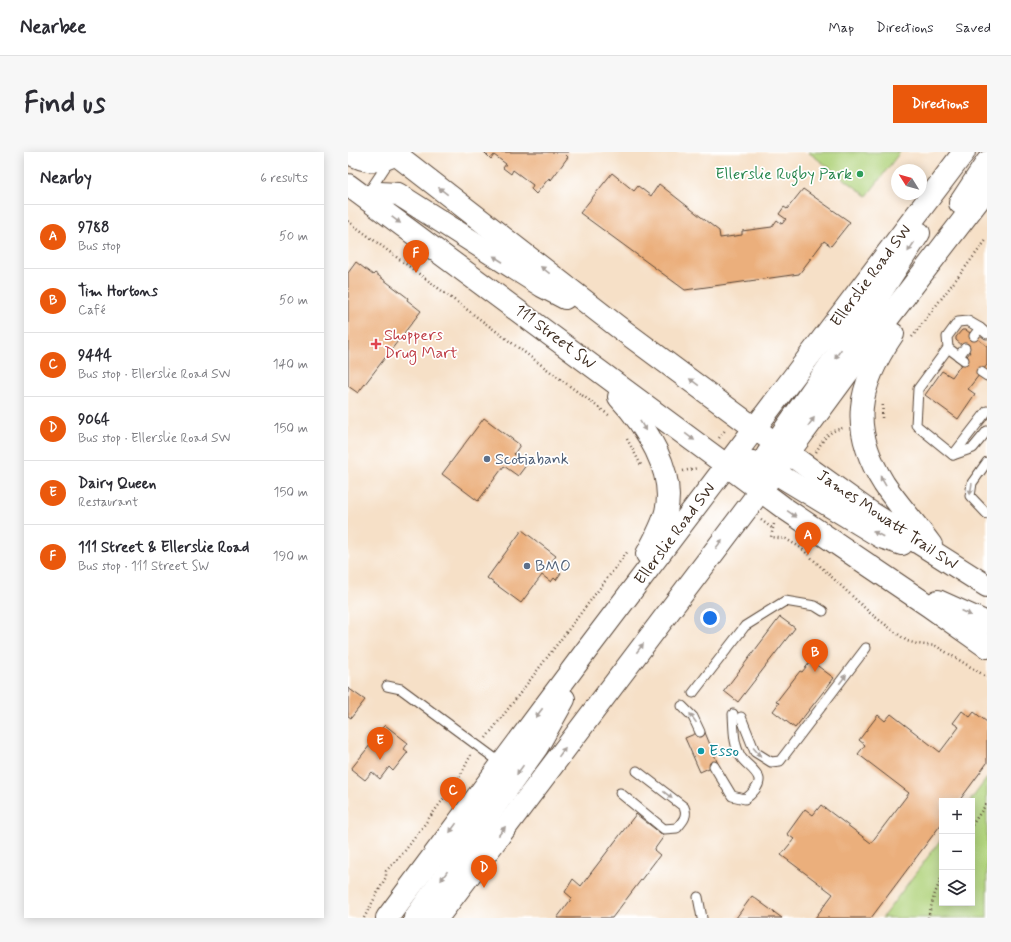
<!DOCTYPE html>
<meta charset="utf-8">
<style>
:root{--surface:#fff;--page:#f7f7f7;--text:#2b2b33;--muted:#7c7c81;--line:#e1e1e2;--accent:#ea580c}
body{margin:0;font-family:Mynerve,sans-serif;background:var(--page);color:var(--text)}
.controls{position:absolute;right:12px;bottom:12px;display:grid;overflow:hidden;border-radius:0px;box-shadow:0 2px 10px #0003}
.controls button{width:36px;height:36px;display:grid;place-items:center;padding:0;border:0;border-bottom:1px solid var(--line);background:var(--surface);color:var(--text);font:20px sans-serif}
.compass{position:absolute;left:543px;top:12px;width:36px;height:36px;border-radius:50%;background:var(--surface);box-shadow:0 2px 10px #0003;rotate:307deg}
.you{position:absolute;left:362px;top:466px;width:14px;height:14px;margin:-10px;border:3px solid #fff;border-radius:50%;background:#1a73e8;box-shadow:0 0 0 6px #1a73e833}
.badge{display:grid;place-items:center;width:26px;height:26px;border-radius:50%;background:var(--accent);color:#fff;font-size:13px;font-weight:700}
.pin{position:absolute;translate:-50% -33px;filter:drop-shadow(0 1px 2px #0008)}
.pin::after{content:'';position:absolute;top:21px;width:14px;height:12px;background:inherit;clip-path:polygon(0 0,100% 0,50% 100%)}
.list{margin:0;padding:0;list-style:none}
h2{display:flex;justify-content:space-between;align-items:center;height:52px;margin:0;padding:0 16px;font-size:17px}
h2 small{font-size:13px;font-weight:400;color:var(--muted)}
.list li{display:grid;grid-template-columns:26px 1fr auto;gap:12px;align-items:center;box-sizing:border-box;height:64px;padding:0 16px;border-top:1px solid var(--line)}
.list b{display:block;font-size:15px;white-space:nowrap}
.list p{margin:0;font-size:13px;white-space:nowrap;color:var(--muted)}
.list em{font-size:13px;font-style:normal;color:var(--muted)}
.icon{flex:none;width:22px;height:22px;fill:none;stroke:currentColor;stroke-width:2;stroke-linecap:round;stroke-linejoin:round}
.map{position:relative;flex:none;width:639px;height:766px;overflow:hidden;border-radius:0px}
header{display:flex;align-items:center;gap:24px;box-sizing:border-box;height:56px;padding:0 20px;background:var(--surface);border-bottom:1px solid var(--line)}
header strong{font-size:19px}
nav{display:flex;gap:22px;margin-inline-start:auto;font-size:14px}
.intro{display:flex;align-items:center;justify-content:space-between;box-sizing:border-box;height:96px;padding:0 24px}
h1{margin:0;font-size:28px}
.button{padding:10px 18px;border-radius:0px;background:var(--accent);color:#fff;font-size:14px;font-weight:700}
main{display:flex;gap:24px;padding:0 24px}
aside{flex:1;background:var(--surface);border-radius:0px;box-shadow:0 2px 10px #0003}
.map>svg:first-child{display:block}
.green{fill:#b0d37c;stroke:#767e4d}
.building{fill:#ebaf7b}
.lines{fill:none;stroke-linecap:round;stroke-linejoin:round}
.lane-casing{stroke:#574537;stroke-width:11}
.secondary-casing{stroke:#574537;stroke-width:24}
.path{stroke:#574537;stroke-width:2.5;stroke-dasharray:1 3;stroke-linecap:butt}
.lane{stroke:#fff;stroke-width:9}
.secondary{stroke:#fff;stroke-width:22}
.oneway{fill:#a79f9a}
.leisure-dot{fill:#2e9e5b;stroke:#fff;stroke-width:1.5}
.health-dot{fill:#e0444e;stroke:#fff;stroke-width:1.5}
.service-dot{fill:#5c6f8a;stroke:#fff;stroke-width:1.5}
.culture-dot{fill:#0f9aa8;stroke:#fff;stroke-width:1.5}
.labels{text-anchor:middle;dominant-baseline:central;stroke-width:3.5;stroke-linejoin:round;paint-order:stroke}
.leisure-label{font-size:16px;fill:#27864d;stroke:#fff;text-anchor:end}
.street-label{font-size:16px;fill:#3b2a1e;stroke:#fff}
.health-label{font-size:16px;fill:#be3a42;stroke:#fff;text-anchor:start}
.service-label{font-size:16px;fill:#4e5e75;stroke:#fff;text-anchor:start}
.culture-label{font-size:16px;fill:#0d838f;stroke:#fff;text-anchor:start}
</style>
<header>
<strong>Nearbee</strong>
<nav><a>Map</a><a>Directions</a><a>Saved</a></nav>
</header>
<div class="intro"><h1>Find us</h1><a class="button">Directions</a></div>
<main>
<aside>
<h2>Nearby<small>6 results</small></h2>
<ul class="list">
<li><span class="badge">A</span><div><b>9788</b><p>Bus stop</p></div><em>50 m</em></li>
<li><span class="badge">B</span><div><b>Tim Hortons</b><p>Café</p></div><em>50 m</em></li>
<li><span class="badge">C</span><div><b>9444</b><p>Bus stop · Ellerslie Road SW</p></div><em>140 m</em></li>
<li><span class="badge">D</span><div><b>9064</b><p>Bus stop · Ellerslie Road SW</p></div><em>150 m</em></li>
<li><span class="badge">E</span><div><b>Dairy Queen</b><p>Restaurant</p></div><em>150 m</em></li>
<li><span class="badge">F</span><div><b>111 Street &amp; Ellerslie Road</b><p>Bus stop · 111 Street SW</p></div><em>190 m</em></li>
</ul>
</aside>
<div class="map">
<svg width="639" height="766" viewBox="0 0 639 766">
<rect width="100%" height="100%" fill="#fff"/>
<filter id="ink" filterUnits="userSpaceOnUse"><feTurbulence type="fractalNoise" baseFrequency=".025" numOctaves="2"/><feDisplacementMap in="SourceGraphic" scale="8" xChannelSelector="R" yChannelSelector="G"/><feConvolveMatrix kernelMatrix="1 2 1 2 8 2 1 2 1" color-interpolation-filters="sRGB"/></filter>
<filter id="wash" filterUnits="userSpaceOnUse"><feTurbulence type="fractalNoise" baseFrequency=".012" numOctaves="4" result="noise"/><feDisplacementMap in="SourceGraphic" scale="16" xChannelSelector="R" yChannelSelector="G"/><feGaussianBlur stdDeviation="0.9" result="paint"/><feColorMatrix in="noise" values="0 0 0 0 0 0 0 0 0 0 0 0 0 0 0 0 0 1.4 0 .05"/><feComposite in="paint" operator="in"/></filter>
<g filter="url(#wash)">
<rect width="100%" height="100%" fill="#f6e0c7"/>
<!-- green -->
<g class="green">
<path d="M460 0H552L519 44Z"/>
<path d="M639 626V766H534L594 686V751H624V649H622Z"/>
</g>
<g id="blocks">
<!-- building -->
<g class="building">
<path d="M136 0H221L218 3 220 5 203 28 201 26 188 42 183 37 185 33 165 18 163 22 155 16 158 12 146 3 143 7Z"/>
<path d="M264 21 286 39 290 34 303 44 311 32 371 79 372 86 394 83V79L424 75 429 68 434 72 438 67 431 62 436 55 439 57 455 37 502 70 483 94 476 89 451 122 337 138 232 61Z"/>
<path d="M8 110 25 123 27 121 60 146 59 148 73 159 10 241 0 234V121Z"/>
<path d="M614 178H618L639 194V213L620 237 627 242 610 267 577 243 594 219 604 225 622 200 608 188V185Z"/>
<path d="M136 266 172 293 166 302 179 312 170 324 156 314 130 349 94 322Z"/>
<path d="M174 378 208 404 204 409 214 416 211 420 213 421 208 428 206 426 203 430 194 423 173 451 139 426Z"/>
<path d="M432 465 447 476 390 550 376 539Z"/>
<path d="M463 509 486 526 447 576 425 559 431 551 428 550 452 519 454 520Z"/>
<path d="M0 536 17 548 3 566 0 564Z"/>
<path d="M614 559 622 565 626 560 639 570V611L611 649H594V671L523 766H467L485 742 433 703 446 687 439 682 457 657 465 663 473 653 523 691 561 641 510 602 517 593 511 588 530 563 537 569 543 562 592 600 611 575 605 571Z"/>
<path d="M37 573 60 591 56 597 60 600 45 619 41 615 32 627 24 620 17 628 3 617 26 588 24 586Z"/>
<path d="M356 578 370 612 352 620 337 586Z"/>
<path d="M288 662 316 684 306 698 312 703 264 766H209L224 746 217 740 225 727 233 734Z"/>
<path d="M404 744 434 766H388Z"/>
</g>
</g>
</g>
<g filter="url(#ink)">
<use href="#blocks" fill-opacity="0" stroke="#574537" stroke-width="1"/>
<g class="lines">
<!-- lane casing -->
<g class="lane-casing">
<g id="lane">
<path d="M20 41 42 8"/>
<path d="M632 176 620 169 610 170 599 185 600 196 570 237 568 273 605 303 639 259"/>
<path d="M626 184 632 176 639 182"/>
<path d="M600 196 616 208"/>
<path d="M611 204 617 196"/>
<path d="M633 220 639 224"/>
<path d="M605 303 625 296 639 279"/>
<path d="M639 310 624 331 622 344 639 362"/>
<path d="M39 534 53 537 153 611"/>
<path d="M345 541 397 474 437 449 467 454 475 459"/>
<path d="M334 554 345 565 352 580"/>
<path d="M393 565 407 600 423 610 432 609 518 496"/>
<path d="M366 614 384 644 397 647C403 643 412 634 411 627 409 618 397 612 393 605 385 592 386 576 385 562"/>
<path d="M272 641 316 677 329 676C335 669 340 664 336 655L289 619"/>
<path d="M350 745 354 766"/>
</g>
</g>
<!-- secondary casing -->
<g class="secondary-casing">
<g id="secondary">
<path d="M0 0C15 10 32 12 47 2"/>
<path d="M45 0 269 174 440 301 522 360 639 434"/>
<path d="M0 33 436 356 581 454 639 495"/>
<path d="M17 45 31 41 50 42 194 134 217 146"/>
<path d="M612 51 639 10"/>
<path d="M545 182C509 235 501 276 536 332 550 353 568 372 583 393"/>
<path d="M271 245C297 273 328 320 318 360 314 375 306 389 299 402"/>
<path d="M419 303 531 143 571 81"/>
<path d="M379 313 395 309 404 310 426 320 533 385 554 392"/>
<path d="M590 449 639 471"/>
<path d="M39 766 238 499 616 0"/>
<path d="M67 766 189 595 216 547"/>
<path d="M89 766 413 338 537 170 639 37"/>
</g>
</g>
<!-- path -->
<g class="path">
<path d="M0 69 262 264"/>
<path d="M564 185 639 87"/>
<path d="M534 266 535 251"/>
<path d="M371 286 378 277"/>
<path d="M279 287 293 313"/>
<path d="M468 300C475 288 480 278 496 276"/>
<path d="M335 319 350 316"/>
<path d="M413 368 424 376"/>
<path d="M426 372 423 385 438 387 453 396 522 461 559 489 569 492 588 494 639 525"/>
<path d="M138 586 280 399"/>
<path d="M624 673 639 651"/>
<path d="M16 766 38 725V719L56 700 111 626 123 603"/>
<path d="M580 766 586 744 594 724"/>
</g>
<!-- lane -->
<use href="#lane" class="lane"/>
<!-- secondary -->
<use href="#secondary" class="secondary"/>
</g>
<!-- one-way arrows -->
<defs><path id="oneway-solid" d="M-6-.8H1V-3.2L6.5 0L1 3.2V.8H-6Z"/></defs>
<g class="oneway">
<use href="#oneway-solid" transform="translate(95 39) rotate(-142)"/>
<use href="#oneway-solid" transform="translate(48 68) rotate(36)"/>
<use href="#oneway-solid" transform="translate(563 95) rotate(124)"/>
<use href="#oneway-solid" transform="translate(150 107) rotate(-147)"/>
<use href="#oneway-solid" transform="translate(197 118) rotate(-142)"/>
<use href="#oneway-solid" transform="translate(490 202) rotate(125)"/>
<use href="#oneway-solid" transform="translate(346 230) rotate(-144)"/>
<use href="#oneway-solid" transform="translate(463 270) rotate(-54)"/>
<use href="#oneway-solid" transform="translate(295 274) rotate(59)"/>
<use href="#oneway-solid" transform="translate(342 285) rotate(36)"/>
<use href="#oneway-solid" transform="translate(535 329) rotate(-120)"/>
<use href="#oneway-solid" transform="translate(623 337) rotate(99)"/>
<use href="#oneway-solid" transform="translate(444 362) rotate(35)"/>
<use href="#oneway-solid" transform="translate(530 382) rotate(-152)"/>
<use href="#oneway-solid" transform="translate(371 392) rotate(-53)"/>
<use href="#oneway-solid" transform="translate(618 461) rotate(25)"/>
<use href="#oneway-solid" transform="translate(292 496) rotate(-53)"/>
<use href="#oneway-solid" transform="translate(495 527) rotate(-53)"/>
<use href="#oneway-solid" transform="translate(191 561) rotate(127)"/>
<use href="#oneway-solid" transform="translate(345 566) rotate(-125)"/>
<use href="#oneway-solid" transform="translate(214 600) rotate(-54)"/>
<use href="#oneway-solid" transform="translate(409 600) rotate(49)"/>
<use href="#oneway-solid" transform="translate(172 618) rotate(125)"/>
<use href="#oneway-solid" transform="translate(320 643) rotate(38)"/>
<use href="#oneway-solid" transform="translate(105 676) rotate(126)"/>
<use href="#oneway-solid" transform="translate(154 679) rotate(-53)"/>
<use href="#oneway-solid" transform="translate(96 724) rotate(125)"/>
</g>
</g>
<!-- markers -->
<circle class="leisure-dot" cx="512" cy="22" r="4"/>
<path class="health-dot" d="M26 186h4v4h4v4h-4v4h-4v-4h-4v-4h4z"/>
<g class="service-dot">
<circle cx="139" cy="307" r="4"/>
<circle cx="179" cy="414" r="4"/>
</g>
<circle class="culture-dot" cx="353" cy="599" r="4"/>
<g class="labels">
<!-- leisure labels -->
<g class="leisure-label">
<text x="504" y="22">Ellerslie Rugby Park</text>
</g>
<!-- street labels -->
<g class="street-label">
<text transform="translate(523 124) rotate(-53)">Ellerslie Road SW</text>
<text transform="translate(207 185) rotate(37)">111 Street SW</text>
<text transform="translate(539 368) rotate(34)">James Mowatt Trail SW</text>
<text transform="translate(327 382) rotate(-53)">Ellerslie Road SW</text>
</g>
<!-- health labels -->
<g class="health-label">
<text x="36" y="183">Shoppers<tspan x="36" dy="18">Drug Mart</tspan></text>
</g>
<!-- service labels -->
<g class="service-label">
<text x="147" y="307">Scotiabank</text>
<text x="187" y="414">BMO</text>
</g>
<!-- culture labels -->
<g class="culture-label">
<text x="361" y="599">Esso</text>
</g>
</g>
</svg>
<div class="controls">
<button>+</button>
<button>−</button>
<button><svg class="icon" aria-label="layers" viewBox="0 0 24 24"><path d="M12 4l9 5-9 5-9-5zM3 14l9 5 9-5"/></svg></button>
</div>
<svg class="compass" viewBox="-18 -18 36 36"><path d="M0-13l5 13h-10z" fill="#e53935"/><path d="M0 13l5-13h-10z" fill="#7c7c81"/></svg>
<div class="you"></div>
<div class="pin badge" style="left:460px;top:403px">A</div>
<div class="pin badge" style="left:467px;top:520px">B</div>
<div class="pin badge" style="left:105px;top:658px">C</div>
<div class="pin badge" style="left:136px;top:736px">D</div>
<div class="pin badge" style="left:32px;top:608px">E</div>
<div class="pin badge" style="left:68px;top:121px">F</div>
</div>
</main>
